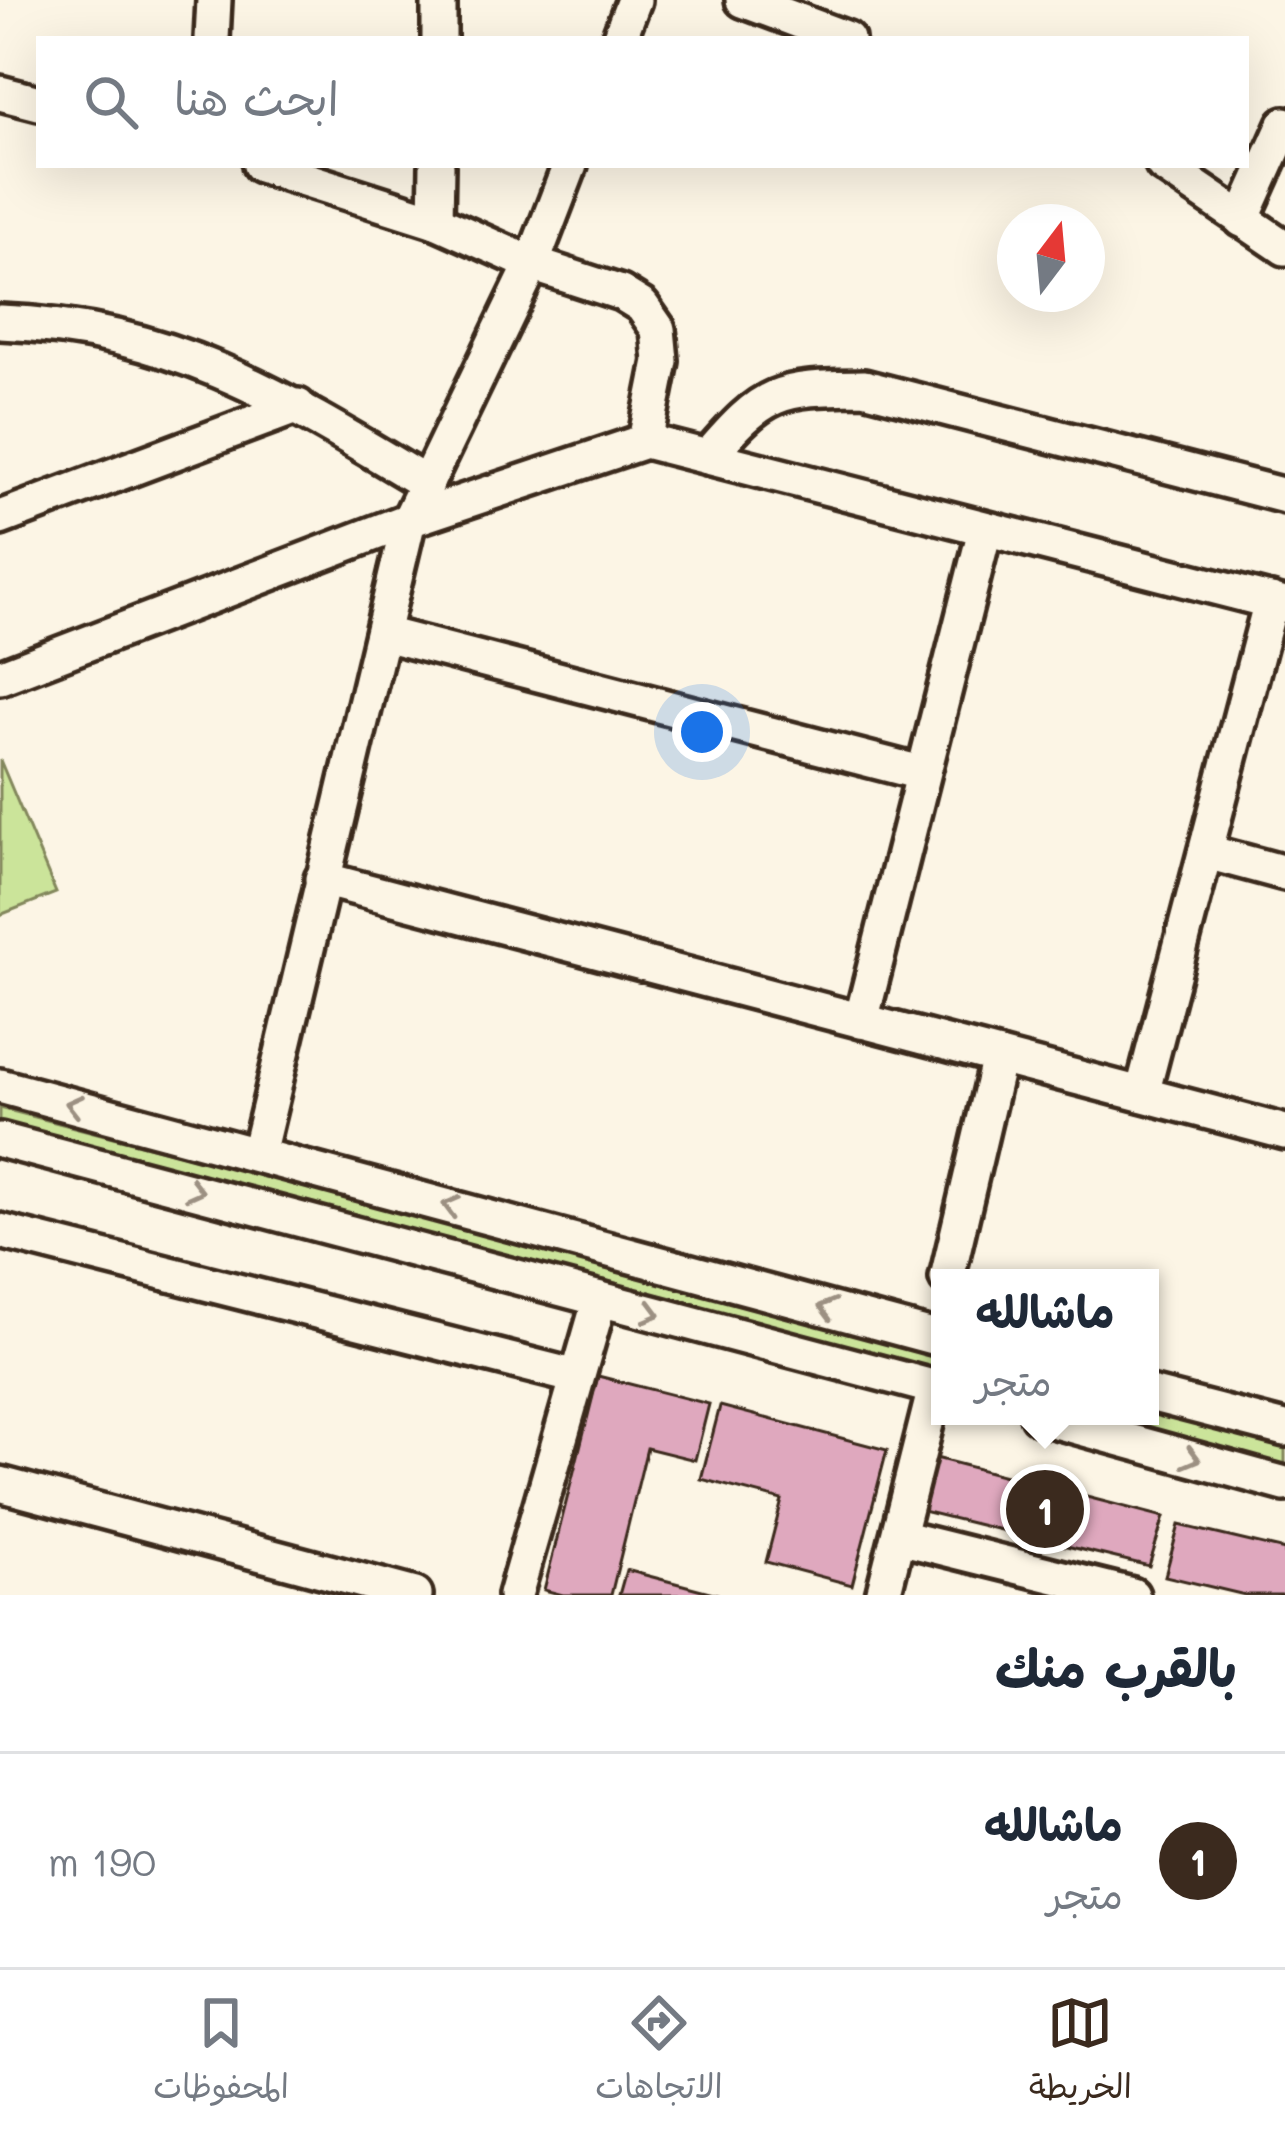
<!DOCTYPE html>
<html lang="ar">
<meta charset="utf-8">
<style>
:root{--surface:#fff;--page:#f2f2f3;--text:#1f2937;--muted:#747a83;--line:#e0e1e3;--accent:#3b2a1e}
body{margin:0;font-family:Mali,"Playpen Sans Arabic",sans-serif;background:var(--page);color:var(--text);direction:rtl}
.compass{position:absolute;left:997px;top:204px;width:108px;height:108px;border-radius:50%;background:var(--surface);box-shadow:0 12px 48px #0002;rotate:16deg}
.you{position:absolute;left:702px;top:732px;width:42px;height:42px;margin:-30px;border:9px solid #fff;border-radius:50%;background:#1a73e8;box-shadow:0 0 0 18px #1a73e833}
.badge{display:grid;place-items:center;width:78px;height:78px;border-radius:50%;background:var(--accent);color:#fff;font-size:39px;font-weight:700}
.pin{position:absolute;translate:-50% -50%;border:6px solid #fff;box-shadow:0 3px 12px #0006}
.popup{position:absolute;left:931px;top:1269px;width:228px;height:156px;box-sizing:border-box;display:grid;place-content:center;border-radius:0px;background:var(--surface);filter:drop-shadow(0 3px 9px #0005);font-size:39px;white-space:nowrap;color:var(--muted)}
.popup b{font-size:45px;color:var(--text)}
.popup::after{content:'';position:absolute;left:50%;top:100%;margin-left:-24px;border:24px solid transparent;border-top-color:var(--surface)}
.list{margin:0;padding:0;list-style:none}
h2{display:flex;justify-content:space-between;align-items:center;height:156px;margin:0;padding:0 48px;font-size:51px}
h2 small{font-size:39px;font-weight:400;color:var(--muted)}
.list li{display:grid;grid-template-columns:78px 1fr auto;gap:36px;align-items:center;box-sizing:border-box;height:216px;padding:0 48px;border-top:3px solid var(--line)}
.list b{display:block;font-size:45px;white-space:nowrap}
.list p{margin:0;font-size:39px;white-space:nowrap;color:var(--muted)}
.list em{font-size:39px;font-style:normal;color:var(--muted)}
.icon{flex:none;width:66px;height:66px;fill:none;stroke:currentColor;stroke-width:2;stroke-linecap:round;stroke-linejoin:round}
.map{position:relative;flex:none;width:1285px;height:1595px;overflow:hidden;direction:ltr}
.search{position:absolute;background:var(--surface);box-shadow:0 12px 48px #0002;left:36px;right:36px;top:36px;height:132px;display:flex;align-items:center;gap:30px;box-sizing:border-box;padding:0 42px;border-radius:0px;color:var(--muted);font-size:45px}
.sheet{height:372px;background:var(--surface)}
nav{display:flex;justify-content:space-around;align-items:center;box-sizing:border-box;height:168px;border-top:3px solid var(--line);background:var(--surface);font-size:33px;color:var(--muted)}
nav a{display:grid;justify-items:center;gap:6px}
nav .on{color:var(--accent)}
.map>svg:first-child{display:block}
.green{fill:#cbe49a;stroke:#83875c;stroke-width:3}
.building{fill:#dfa8be;stroke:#3b2a1e;stroke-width:3}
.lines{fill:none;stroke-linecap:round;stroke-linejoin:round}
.minor-casing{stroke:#3b2a1e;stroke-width:42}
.minor{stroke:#fcf5e5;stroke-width:33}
.oneway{stroke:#9c9082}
</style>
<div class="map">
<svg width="1285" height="1595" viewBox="0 0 1285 1595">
<rect width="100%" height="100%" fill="#fcf5e5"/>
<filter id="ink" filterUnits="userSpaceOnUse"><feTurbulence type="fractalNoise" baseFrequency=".00833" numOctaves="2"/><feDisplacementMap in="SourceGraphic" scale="24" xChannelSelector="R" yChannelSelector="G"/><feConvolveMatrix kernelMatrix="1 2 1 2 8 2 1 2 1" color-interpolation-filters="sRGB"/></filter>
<g filter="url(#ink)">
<!-- green -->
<g class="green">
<path d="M0 760 56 893 0 915Z"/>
<path d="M0 1108 459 1226 940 1356V1374L0 1123Z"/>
<path d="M1150 1412 1285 1448V1466L1099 1416H1150Z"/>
</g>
<!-- building -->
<g class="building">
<path d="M598 1376 709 1404 695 1460 647 1448 611 1595H563L544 1590Z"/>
<path d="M720 1406 887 1450 852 1585 766 1562 782 1500 701 1479Z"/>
<path d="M928 1456 1164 1517 1149 1566 914 1509Z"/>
<path d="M1179 1525 1285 1550V1595H1245L1165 1576Z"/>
<path d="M626 1570 721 1595H619Z"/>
</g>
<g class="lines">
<!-- minor casing -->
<g class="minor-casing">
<g id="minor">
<path d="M743 0 847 39"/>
<path d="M212 39 214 0"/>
<path d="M439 39V0"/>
<path d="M619 39 634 0"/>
<path d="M0 93 39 103"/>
<path d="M260 165 436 221 532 264 621 293 642 306 658 329 661 361 645 441"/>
<path d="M1163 165 1285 248"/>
<path d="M1242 220 1285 124"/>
<path d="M436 221 437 165"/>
<path d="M0 322C172 328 284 398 427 484"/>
<path d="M708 457C765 390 777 388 864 387L1285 496"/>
<path d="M0 518 298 406"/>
<path d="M384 634 921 773"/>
<path d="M0 677 409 520 645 441 1285 605"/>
<path d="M1207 852 1285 873"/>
<path d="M322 879 1285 1132"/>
<path d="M861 1021 985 530"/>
<path d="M0 1086 940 1339"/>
<path d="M1142 1094 1271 601"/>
<path d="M0 1140 940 1389"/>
<path d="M258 1154 409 520 532 264 570 165"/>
<path d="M0 1231 577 1377"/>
<path d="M947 1278 999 1057"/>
<path d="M1150 1394 1285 1429"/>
<path d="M1038 1416 1285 1484"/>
<path d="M0 1484 415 1595"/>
<path d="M899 1537 1132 1595"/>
<path d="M515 1595 600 1299"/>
<path d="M883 1595 935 1388"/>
</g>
</g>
<!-- minor -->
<use href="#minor" class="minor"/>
</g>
<!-- one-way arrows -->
<defs><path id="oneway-chevron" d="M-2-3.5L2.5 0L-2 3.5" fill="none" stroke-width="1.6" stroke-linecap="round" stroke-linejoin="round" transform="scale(3)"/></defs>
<g class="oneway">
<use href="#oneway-chevron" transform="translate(74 1105) rotate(-166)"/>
<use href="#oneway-chevron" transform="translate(195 1190) rotate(14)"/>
<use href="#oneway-chevron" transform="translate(451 1206) rotate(-165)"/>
<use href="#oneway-chevron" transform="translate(827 1308) rotate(-165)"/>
<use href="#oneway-chevron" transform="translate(652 1313) rotate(15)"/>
<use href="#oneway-chevron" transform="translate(1192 1458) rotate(15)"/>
</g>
</g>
</svg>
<svg class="compass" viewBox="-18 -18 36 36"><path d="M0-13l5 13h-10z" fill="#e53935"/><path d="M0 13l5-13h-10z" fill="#747a83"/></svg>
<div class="you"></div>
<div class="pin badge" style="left:1045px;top:1509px">1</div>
<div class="popup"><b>ماشالله</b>متجر</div>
<div class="search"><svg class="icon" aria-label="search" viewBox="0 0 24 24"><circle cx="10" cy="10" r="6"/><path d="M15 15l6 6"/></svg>ابحث هنا</div>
</div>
<section class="sheet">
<h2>بالقرب منك<small></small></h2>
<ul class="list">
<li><span class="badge">1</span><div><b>ماشالله</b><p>متجر</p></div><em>190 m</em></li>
</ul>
</section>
<nav>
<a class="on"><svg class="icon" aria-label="map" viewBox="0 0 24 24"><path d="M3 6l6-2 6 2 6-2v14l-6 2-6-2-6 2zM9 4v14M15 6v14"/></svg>الخريطة</a>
<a><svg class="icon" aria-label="directions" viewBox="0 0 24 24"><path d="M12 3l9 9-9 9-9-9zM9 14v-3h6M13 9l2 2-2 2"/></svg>الاتجاهات</a>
<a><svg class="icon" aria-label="saved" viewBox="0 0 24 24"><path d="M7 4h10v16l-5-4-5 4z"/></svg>المحفوظات</a>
</nav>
